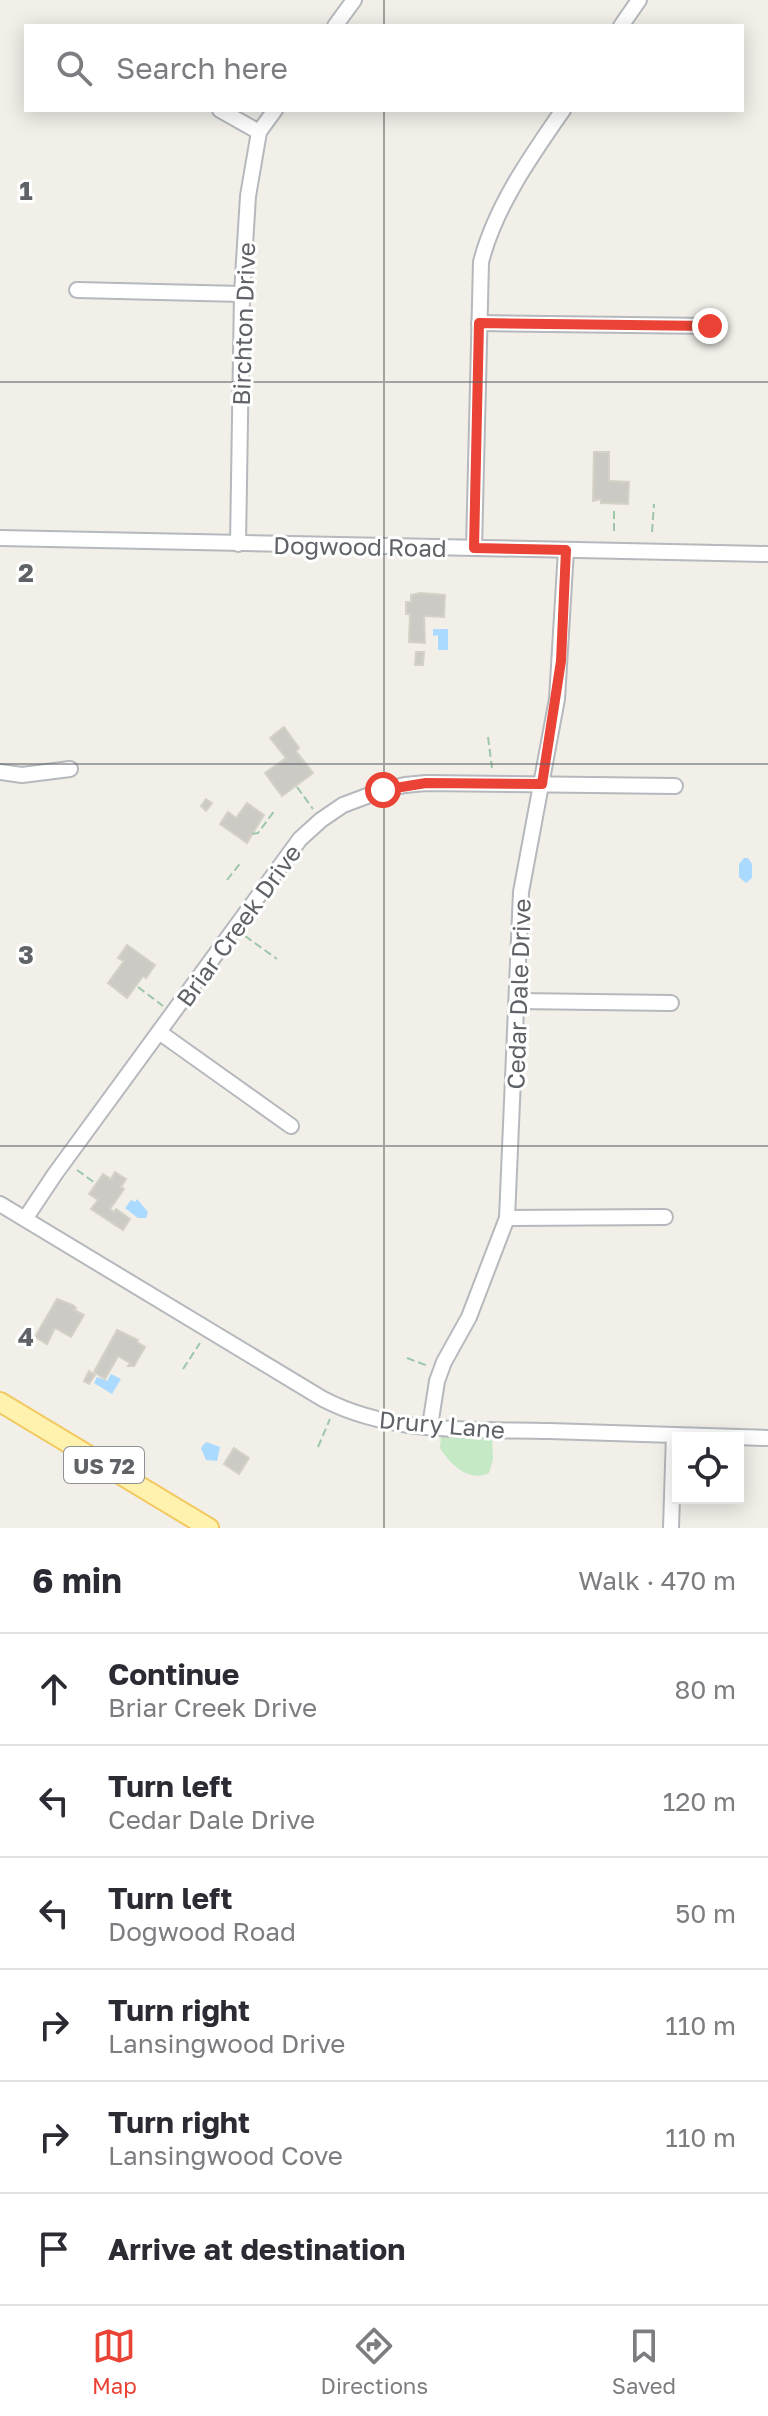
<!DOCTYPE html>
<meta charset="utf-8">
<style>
:root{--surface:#fff;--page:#f7f7f7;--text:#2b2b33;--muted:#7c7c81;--line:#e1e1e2;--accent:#ea4335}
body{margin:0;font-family:"Golos Text",sans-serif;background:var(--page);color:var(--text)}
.controls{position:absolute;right:24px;bottom:24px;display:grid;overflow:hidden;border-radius:0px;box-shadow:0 4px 20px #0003}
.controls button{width:72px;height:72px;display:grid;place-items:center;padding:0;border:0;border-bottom:2px solid var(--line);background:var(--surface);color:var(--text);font:40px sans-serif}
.stop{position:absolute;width:24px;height:24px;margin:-18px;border:6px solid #ea4335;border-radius:50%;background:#fff}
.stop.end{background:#ea4335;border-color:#fff;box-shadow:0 2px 8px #0008}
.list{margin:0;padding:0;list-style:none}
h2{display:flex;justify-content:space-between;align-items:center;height:104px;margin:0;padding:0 32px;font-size:34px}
h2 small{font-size:26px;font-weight:400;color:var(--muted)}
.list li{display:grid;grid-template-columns:52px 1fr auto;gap:24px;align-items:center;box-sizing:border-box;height:112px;padding:0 32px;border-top:2px solid var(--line)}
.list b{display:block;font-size:30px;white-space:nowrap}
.list p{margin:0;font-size:26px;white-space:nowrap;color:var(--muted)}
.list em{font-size:26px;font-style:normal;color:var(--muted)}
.icon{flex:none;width:44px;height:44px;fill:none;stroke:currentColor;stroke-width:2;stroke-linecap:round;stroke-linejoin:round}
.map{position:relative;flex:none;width:768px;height:1528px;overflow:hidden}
.search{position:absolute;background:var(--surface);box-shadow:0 4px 20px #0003;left:24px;right:24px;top:24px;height:88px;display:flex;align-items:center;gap:20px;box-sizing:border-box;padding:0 28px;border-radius:0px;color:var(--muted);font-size:30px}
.sheet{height:776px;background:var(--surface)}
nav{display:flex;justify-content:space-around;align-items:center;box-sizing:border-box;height:112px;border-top:2px solid var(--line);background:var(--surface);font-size:22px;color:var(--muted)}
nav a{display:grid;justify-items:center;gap:4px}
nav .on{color:var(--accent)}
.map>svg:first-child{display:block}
.green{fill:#c5e8c5}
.water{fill:#aadaff}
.building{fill:#cccac5;stroke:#d6d1c6;stroke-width:2}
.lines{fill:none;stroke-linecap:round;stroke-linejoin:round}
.minor-casing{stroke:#b5b8bc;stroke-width:18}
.major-casing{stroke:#f2c960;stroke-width:22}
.path{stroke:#9cc7a9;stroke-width:2;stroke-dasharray:8 4;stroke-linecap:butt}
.minor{stroke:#fff;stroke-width:14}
.major{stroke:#fff2af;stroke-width:18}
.route{stroke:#ea4335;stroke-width:10}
.grid{fill:none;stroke:#5f6368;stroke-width:2;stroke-opacity:0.55}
.labels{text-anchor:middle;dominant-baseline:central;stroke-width:6;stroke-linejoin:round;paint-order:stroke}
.shield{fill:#fff;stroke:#8f9295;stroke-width:2}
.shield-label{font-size:22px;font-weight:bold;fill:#5f6368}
.street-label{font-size:24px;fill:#5f6368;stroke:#fff}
.grid-label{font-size:26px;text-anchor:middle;font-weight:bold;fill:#5f6368;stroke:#fff;stroke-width:6;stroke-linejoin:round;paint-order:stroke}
</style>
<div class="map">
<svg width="768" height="1528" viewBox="0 0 768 1528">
<rect width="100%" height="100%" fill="#f1efe8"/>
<!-- green -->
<path class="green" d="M441 1437 492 1439 493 1459 489 1473C469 1483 450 1464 440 1448Z"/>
<!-- water -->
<g class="water">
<path d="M433 629H448V650H438V635L433 636Z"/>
<path d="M744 858H748L752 864V878L746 883 739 877V864Z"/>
<path d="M137 1199 148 1212 146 1218H138L125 1208 131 1200 135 1202Z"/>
<path d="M111 1374 121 1379 112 1394 94 1383 97 1377 107 1381Z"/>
<path d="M206 1442 220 1447 217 1461 206 1460 201 1448Z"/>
</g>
<!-- building -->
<g class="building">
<path d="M594 452H609V481L629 482 628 504 601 503V499L593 501Z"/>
<path d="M420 593 445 595 444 617 424 616 425 643 409 642 410 614H406V602H411V595Z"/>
<path d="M416 652H424L423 665H415Z"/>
<path d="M284 727 299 748 296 751 313 773 282 796 265 773 286 758 270 738Z"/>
<path d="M206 799 212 803 206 811 201 806Z"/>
<path d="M247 803 264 815 247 843 220 824 228 812 236 818Z"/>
<path d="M127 945 155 965 146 978 143 976 127 998 108 983 124 961 118 958Z"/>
<path d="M115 1172 126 1179 121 1187 124 1189 110 1209 114 1212 116 1209 130 1219 123 1230 91 1209 98 1200 89 1194 103 1174 111 1179Z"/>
<path d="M57 1299 73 1305 76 1308 74 1310 84 1315 71 1337 55 1328 47 1344 35 1337Z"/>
<path d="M117 1330 138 1340 137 1342 145 1347 134 1366H128L130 1363 118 1356 105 1379 94 1372Z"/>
<path d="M89 1371 95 1375 89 1384 84 1381Z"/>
<path d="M234 1448 249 1458 239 1474 224 1464Z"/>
</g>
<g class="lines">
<!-- minor casing -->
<g class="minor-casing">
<g id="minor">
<path d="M335 26 354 0"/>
<path d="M621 26 639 0"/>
<path d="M220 110 259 132"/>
<path d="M77 290 242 294"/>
<path d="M479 323 710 326"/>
<path d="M0 538 768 554"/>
<path d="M238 544 242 294 248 196 259 132 275 110"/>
<path d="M474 548 481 262C495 207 531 156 563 110"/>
<path d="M0 772 22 775 70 769"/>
<path d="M518 1001 671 1003"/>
<path d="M159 1032 291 1126"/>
<path d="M0 1204 323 1399C392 1435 473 1429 549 1431 622 1433 695 1436 768 1438"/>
<path d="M507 1218 665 1217"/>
<path d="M25 1219 55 1174 300 839 321 820 343 805 383 790 405 785 426 783 675 786"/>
<path d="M430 1426 437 1381 444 1362 469 1317 507 1218 521 892 557 699 566 550"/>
<path d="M671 1528 674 1435"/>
</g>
</g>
<!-- major casing -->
<g class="major-casing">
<path id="major" d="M0 1402 209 1528"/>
</g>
<!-- path -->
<g class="path">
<path d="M614 531V508"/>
<path d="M652 532 654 504"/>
<path d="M488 737 492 768"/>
<path d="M297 787 313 809"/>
<path d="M252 834 258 833 275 810"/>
<path d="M227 880 242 861"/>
<path d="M245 936 277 959"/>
<path d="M138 987 163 1006"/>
<path d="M77 1170 95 1183"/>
<path d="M407 1358 428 1366"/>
<path d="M183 1369 200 1343"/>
<path d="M318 1447 330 1419"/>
</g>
<!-- minor -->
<use href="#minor" class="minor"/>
<!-- major -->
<use href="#major" class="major"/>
</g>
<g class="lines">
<!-- route -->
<path class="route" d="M383 790 426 783 542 784 561 661 566 550 474 548 479 323 710 326"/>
</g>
<!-- grid -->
<path class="grid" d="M384 0V26M384 110V1528M0 382H768M0 764H768M0 1146H768"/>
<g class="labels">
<!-- shield labels -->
<rect class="shield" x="64" y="1447" width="80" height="36" rx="6"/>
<g class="shield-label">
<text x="104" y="1465">US 72</text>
</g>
<!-- street labels -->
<g class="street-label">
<text transform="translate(243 324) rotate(-88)">Birchton Drive</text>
<text transform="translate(360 546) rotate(1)">Dogwood Road</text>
<text transform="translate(238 925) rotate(-54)">Briar Creek Drive</text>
<text transform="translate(518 994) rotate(-88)">Cedar Dale Drive</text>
<text transform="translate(442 1424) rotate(5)">Drury Lane</text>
</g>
</g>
<g class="grid-label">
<text x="26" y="200">1</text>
<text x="26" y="582">2</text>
<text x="26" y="964">3</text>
<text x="26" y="1346">4</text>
</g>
</svg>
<div class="controls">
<button><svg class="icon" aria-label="locate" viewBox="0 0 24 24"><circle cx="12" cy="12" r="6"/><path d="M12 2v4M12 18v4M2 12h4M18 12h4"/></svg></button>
</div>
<div class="stop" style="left:383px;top:790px"></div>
<div class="stop end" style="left:710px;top:326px"></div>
<div class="search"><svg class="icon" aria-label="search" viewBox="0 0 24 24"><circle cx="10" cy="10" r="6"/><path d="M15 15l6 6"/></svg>Search here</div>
</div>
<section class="sheet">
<h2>6 min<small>Walk · 470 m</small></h2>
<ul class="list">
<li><svg class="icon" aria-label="ahead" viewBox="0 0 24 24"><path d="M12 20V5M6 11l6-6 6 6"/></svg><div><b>Continue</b><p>Briar Creek Drive</p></div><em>80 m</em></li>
<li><svg class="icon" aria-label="left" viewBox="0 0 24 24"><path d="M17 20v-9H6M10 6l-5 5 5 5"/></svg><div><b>Turn left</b><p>Cedar Dale Drive</p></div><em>120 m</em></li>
<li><svg class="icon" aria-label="left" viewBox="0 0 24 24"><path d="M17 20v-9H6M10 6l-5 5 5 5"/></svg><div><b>Turn left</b><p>Dogwood Road</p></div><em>50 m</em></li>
<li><svg class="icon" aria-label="right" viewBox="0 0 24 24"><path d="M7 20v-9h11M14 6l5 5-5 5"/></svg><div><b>Turn right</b><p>Lansingwood Drive</p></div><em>110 m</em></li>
<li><svg class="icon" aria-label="right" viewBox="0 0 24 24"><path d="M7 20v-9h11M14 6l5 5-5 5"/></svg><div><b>Turn right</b><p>Lansingwood Cove</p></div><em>110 m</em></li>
<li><svg class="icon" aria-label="arrive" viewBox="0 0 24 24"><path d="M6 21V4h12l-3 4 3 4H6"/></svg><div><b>Arrive at destination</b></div></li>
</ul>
</section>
<nav>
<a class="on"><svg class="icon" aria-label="map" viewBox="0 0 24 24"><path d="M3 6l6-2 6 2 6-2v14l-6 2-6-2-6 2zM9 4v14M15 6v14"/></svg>Map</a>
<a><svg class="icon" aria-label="directions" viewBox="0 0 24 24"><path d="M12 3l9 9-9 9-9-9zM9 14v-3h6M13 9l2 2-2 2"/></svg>Directions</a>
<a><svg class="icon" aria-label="saved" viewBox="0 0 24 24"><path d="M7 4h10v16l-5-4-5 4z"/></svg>Saved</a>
</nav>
